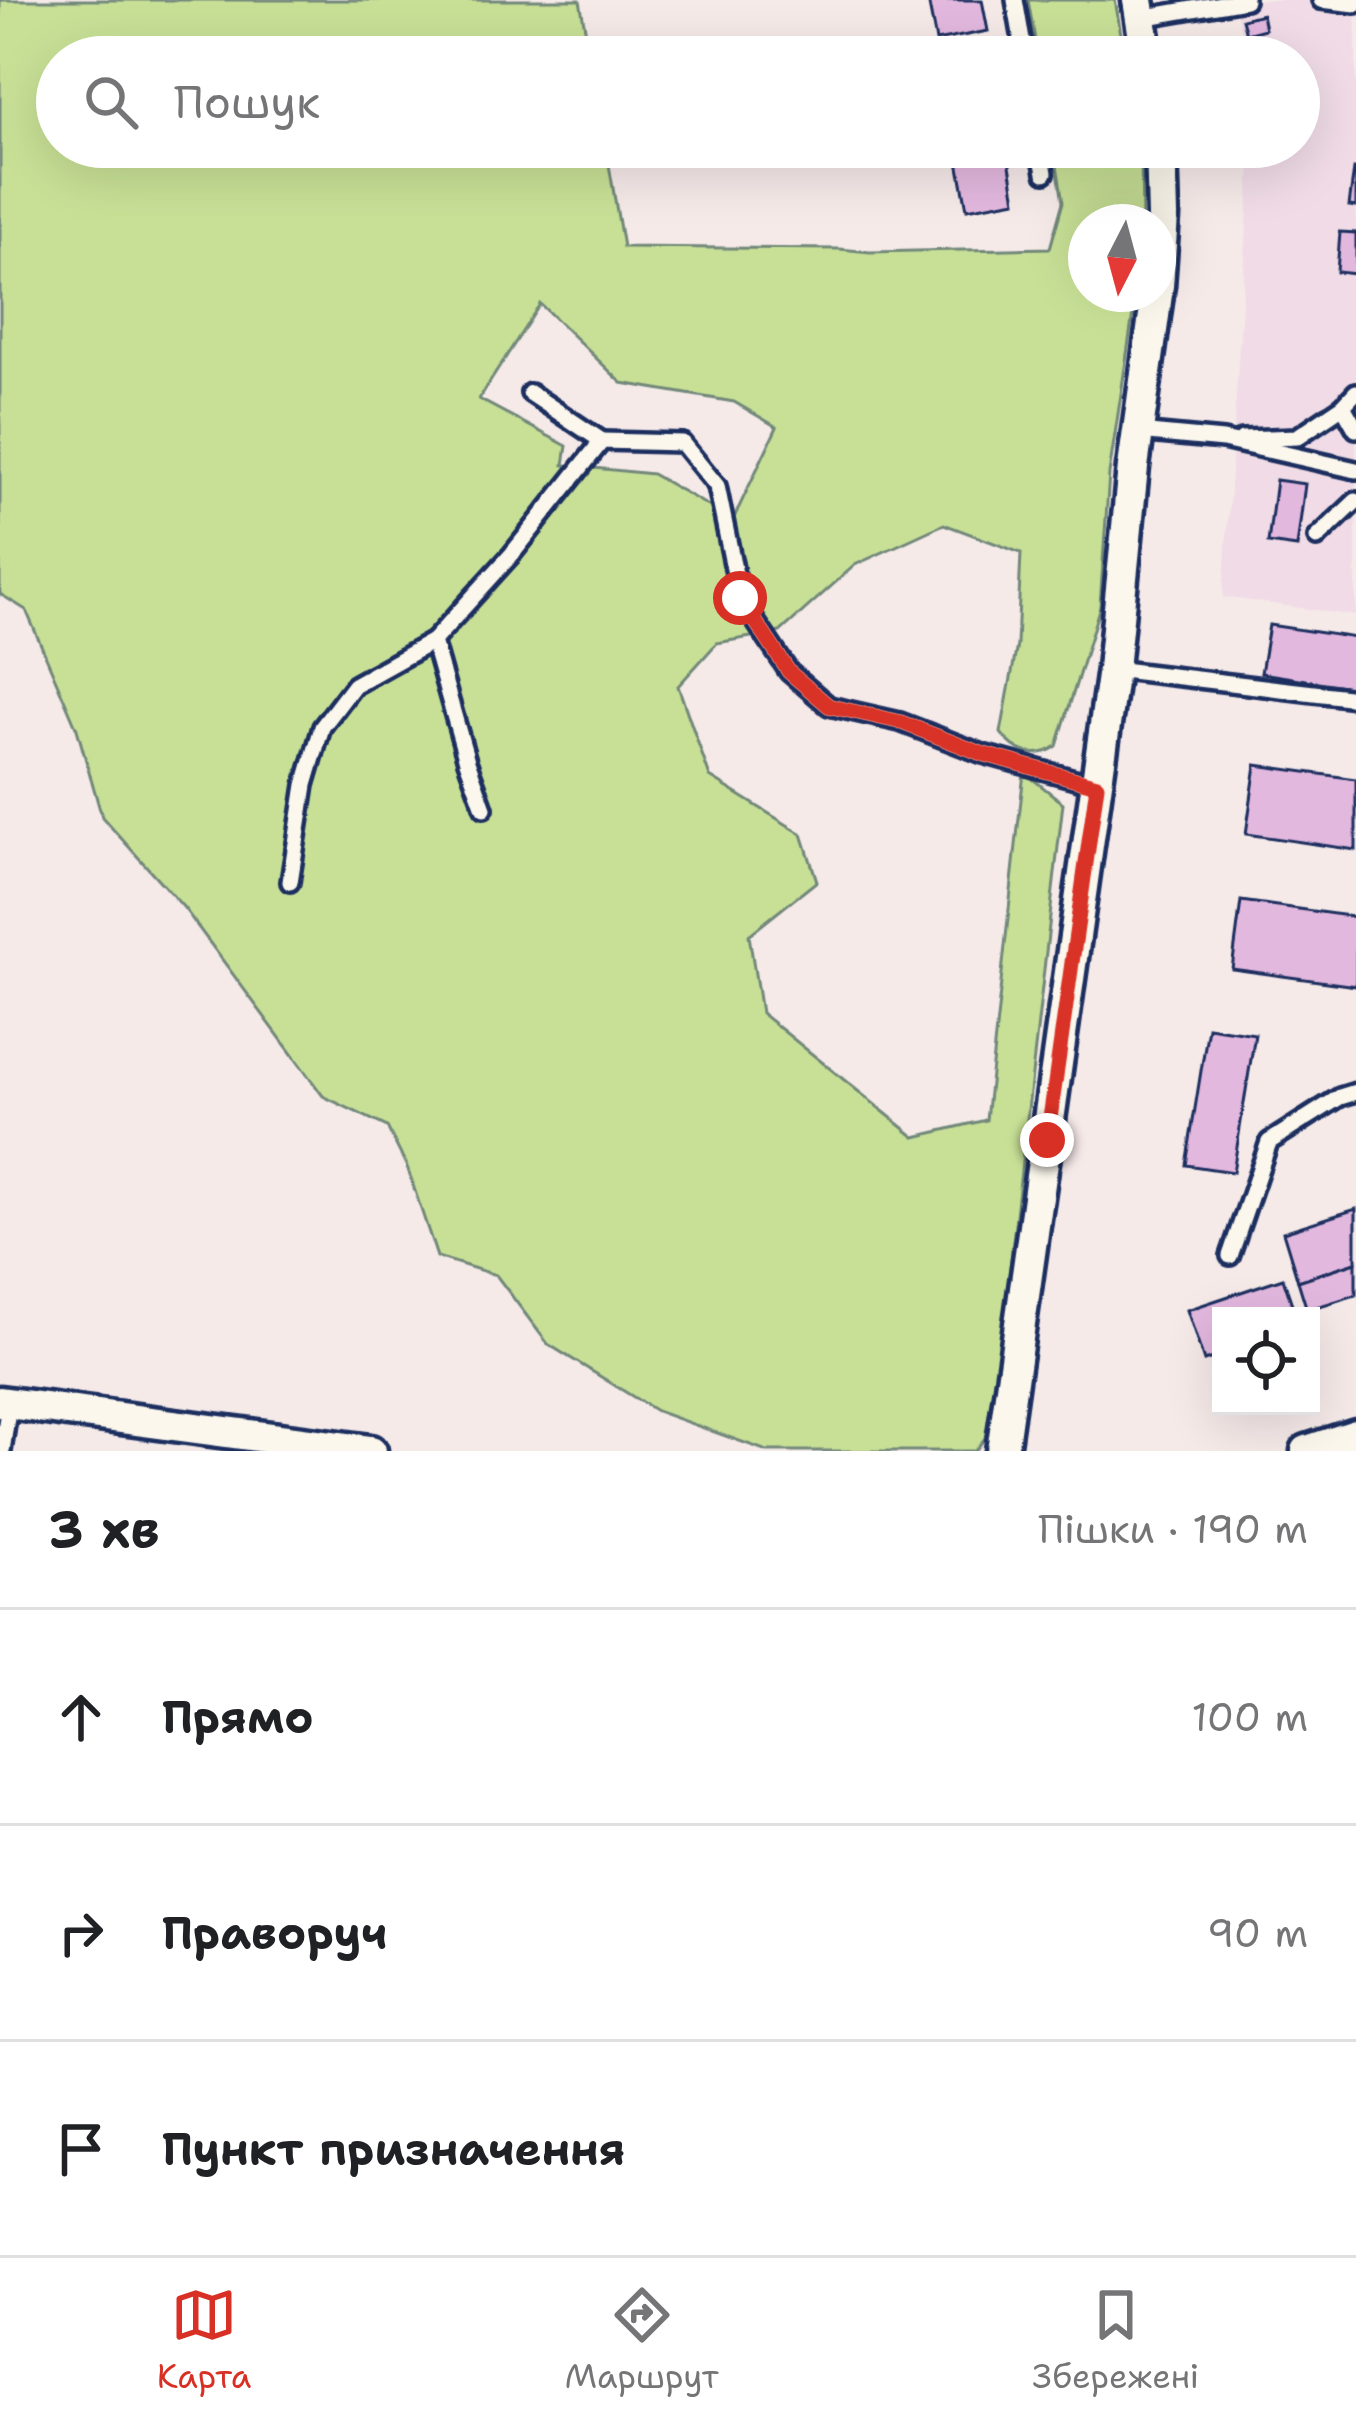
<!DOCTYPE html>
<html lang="uk">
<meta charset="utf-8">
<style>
:root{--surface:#fff;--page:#f2f2f2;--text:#202124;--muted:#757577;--line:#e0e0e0;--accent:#d93025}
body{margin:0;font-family:"Shantell Sans",sans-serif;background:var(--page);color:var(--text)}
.controls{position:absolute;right:36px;bottom:36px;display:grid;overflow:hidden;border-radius:0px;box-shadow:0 12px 48px #0002}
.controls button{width:108px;height:108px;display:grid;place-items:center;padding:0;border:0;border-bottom:3px solid var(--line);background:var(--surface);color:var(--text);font:60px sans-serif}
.compass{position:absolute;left:1068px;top:204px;width:108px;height:108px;border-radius:50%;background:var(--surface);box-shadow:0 12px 48px #0002;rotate:186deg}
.stop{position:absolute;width:36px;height:36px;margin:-27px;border:9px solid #d93025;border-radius:50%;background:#fff}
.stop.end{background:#d93025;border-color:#fff;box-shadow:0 3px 12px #0008}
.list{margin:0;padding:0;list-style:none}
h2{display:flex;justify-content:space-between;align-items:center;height:156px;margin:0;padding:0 48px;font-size:51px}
h2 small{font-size:39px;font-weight:400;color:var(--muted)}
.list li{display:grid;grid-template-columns:78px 1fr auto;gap:36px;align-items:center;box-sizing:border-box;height:216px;padding:0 48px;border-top:3px solid var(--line)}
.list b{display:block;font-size:45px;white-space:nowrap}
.list em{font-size:39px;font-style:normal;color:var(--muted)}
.icon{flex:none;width:66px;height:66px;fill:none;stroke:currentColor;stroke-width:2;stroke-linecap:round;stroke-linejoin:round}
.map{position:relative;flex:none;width:1356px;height:1451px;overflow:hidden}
.search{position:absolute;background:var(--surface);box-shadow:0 12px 48px #0002;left:36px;right:36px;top:36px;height:132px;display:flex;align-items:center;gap:30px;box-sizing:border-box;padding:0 42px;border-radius:66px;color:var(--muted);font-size:45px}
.sheet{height:804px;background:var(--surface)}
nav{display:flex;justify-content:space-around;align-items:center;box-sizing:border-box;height:168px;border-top:3px solid var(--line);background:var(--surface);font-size:33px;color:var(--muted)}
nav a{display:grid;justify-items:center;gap:6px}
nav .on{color:var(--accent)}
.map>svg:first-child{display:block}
.built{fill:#f0dbe6}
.green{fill:#c8e096;stroke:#72887a;stroke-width:3;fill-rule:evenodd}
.building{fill:#e3b8df;stroke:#1b2f5e;stroke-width:3}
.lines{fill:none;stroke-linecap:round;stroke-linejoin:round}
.service-casing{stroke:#1b2f5e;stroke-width:24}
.minor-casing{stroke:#1b2f5e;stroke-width:39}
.service{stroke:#fbf7ec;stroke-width:15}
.minor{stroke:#fbf7ec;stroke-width:30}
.route{stroke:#d93025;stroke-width:15}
</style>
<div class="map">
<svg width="1356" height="1451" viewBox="0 0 1356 1451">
<rect width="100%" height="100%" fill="#f6eae9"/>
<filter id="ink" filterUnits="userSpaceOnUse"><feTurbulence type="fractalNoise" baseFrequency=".00833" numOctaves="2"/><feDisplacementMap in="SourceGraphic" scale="24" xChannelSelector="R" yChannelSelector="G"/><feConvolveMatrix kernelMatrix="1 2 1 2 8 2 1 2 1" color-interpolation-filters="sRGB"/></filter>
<g filter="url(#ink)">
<!-- built -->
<path class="built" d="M1233 0H1356V616L1223 597 1252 147H1299V57H1247Z"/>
<!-- green -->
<g class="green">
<path d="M0 0H580L590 57H57V147H606L623 247 840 249 870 252 1050 248 1063 202 1054 147H1141L1142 222H1086V294H1136L1109 474 1100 606 1057 746C1036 761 1015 752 1001 733L1017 645 1021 553 944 524 855 565 780 632 717 643 678 686 710 777 802 834 817 881 749 935 761 1013 915 1137 986 1120 1024 772 1063 803 1004 1320 985 1438 975 1451H767L656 1411 548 1344 496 1275 437 1257 407 1167 387 1127 323 1096 184 908 102 817 77 729 26 610 0 594ZM540 304 622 383 734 402 777 427 733 520 652 474 564 465 567 446 479 399Z"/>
<path d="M1028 0H1115L1125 57H1038Z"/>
</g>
<!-- building -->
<g class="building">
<path d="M928 0H982L988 31 936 41Z"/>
<path d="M1262 14 1265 29 1246 34 1242 19Z"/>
<path d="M1007 148 1016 200 967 209 957 156Z"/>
<path d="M1354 169H1356V207L1349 206Z"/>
<path d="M1340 232 1356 233V274L1337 272Z"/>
<path d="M1276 480 1305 484 1297 547 1268 543Z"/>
<path d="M1269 625 1356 638V688L1261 673Z"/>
<path d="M1256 765 1356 779V850L1246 834Z"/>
<path d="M1241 901 1356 917V986L1232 969Z"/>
<path d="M1208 1027 1255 1034 1233 1172 1186 1165Z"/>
<path d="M1356 1209V1262L1298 1281 1283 1232Z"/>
<path d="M1356 1262V1295L1307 1310 1298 1281Z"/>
<path d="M1283 1278 1296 1316H1221V1355L1204 1361 1187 1310Z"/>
</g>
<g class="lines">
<!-- service casing -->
<g class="service-casing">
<g id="service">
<path d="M1015 0 1025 57"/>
<path d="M1321 0 1356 4"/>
<path d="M1141 18 1245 0"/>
<path d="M1040 147 1045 173"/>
<path d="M530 393 602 441"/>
<path d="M1343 406 1356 429"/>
<path d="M1138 432 1223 440 1356 470"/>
<path d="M1242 439 1297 437 1343 406 1356 392"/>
<path d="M1317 538 1356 501"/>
<path d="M433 641 467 761 484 808"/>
<path d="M1113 669 1356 698"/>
<path d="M290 882 305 785 322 727 354 685 433 641 512 554 602 441 682 443 717 486 740 598 789 672 829 706 900 722 983 754 1097 785"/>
<path d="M1230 1256 1269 1142 1340 1097 1356 1092"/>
<path d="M2 1451 9 1404"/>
</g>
</g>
<!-- minor casing -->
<g class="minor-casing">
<g id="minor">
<path d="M1138 0 1147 57"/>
<path d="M1158 286 1163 216 1161 147"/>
<path d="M0 1402 371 1451"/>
<path d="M1002 1451 1113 669 1133 467 1157 294"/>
<path d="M1307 1451 1356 1435"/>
</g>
</g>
<!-- service -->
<use href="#service" class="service"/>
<!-- minor -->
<use href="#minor" class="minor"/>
</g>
</g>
<g class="lines" filter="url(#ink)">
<!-- route -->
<path class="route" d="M740 598 789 672 829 706 900 722 983 754 1097 785 1047 1140"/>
</g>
</svg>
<div class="controls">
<button><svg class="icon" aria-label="locate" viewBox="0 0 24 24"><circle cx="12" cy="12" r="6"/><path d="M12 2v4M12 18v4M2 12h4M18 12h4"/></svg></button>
</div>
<svg class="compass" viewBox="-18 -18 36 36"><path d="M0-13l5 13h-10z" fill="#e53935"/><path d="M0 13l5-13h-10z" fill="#757577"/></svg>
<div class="stop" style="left:740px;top:598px"></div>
<div class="stop end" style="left:1047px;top:1140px"></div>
<div class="search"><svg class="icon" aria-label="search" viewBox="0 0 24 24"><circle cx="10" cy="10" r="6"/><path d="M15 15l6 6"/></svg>Пошук</div>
</div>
<section class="sheet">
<h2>3 хв<small>Пішки · 190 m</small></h2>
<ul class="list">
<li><svg class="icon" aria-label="ahead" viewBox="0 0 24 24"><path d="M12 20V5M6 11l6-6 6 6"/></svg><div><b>Прямо</b></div><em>100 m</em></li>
<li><svg class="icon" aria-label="right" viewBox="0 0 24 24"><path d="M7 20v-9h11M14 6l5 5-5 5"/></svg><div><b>Праворуч</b></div><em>90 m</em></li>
<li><svg class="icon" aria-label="arrive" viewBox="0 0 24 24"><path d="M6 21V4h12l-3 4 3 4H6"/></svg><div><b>Пункт призначення</b></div></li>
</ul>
</section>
<nav>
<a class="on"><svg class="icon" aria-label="map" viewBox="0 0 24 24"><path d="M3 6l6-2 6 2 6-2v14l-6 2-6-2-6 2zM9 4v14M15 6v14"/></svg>Карта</a>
<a><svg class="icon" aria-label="directions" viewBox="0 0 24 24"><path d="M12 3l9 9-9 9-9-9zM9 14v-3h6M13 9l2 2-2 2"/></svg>Маршрут</a>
<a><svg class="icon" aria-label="saved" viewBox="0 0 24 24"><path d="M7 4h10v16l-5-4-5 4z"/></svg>Збережені</a>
</nav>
